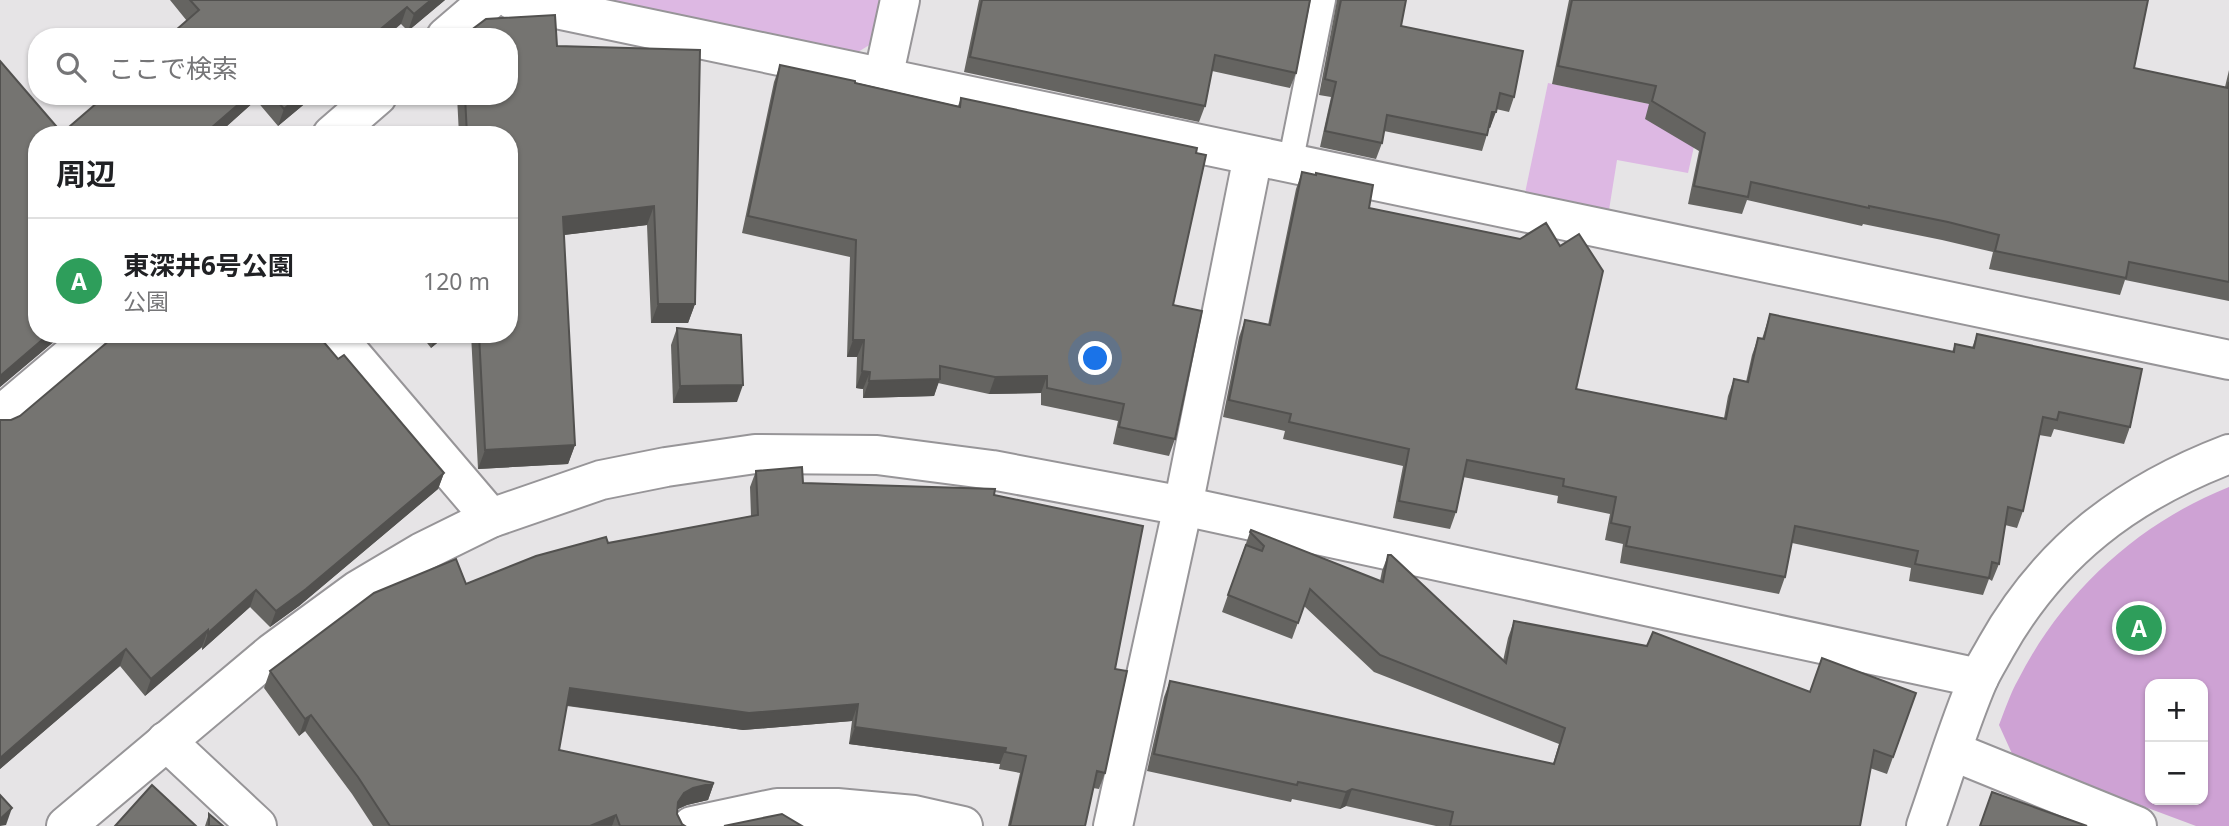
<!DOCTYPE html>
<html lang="ja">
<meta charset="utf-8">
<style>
:root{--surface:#fff;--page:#f2f2f2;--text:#202124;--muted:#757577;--line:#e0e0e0;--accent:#111827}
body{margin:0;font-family:"Noto Sans","Noto Sans JP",sans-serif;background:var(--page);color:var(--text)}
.controls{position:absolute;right:21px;bottom:21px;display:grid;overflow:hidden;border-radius:14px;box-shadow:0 2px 5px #0004}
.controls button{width:63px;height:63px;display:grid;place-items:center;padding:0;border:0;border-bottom:2px solid var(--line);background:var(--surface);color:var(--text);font:35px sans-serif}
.you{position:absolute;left:1096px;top:359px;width:24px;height:24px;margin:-18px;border:5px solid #fff;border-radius:50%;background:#1a73e8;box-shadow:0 0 0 10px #1a73e833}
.badge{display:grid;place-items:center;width:46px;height:46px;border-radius:50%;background:var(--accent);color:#fff;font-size:23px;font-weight:700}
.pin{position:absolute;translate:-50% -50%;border:4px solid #fff;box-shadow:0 2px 7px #0006}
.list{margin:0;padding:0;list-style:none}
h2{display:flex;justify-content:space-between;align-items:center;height:91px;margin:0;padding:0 28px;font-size:30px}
h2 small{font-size:23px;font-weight:400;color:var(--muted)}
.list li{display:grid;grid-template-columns:46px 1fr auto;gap:21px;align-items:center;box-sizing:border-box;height:126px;padding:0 28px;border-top:2px solid var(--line)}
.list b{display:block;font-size:26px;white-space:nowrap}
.list p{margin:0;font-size:23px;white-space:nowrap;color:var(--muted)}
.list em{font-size:23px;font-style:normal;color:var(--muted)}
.icon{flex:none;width:38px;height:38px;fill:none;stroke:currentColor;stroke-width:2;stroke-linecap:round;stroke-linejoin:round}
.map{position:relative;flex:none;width:2229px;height:826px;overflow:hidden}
.search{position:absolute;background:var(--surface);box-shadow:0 2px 5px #0004;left:28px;top:28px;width:490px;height:77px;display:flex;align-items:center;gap:18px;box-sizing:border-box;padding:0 24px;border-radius:28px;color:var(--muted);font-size:26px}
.panel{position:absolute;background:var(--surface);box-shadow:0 2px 5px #0004;left:28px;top:126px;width:490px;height:217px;border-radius:28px}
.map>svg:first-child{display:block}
.green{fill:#ddb8e3}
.forest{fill:#cea2d4;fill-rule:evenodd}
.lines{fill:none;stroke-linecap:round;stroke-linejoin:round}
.lane-casing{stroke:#979598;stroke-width:28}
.street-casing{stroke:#979598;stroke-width:42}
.secondary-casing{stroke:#979598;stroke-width:42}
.lane{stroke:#fff;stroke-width:24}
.street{stroke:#fff;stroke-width:38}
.secondary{stroke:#fff;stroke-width:38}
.wall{fill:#656461}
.shaded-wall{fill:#52514f}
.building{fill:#757471;stroke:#52514f;stroke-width:2}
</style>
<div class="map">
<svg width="2229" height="826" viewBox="0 0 2229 826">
<rect width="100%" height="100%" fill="#e6e4e6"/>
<!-- green -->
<g class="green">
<path d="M607 0H885L876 41 853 55Z"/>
<path d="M1548 83 1649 104 1698 129 1688 173 1617 160 1609 210 1525 193Z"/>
</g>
<!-- forest -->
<path class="forest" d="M2229 487V826H2196L2014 758 1999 725C2005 710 2010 694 2018 680 2062 593 2138 523 2229 487ZM2150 684H2203V800H2150Z"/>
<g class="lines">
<!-- lane casing -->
<g class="lane-casing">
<path id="lane" d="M1290 164 1323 0"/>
</g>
<!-- street casing -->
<g class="street-casing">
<g id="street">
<path d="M513 0 2229 360"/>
<path d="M446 37 489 0"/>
<path d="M883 78 900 0"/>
<path d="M332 135 377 96"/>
<path d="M334 334 491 518"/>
<path d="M0 416 97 334"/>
<path d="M166 741 257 826"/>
<path d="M1952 751 2137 826"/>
<path d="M66 826 272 653 358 590 422 552 491 518 601 480 666 467 755 454 877 455 992 470 1183 506 1979 678"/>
<path d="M692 826 777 808H837L914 815 963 826"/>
<path d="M1113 826 1183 506 1253 156"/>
</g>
</g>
<!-- secondary casing -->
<g class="secondary-casing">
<path id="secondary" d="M1926 826C1943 778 1958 727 1978 680 1983 669 1990 658 1996 647 2050 551 2127 493 2229 454"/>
</g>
<!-- lane -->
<use href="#lane" class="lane"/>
<!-- street -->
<use href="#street" class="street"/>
<!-- secondary -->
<use href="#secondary" class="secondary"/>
</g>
<!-- wall -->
<g class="wall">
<path d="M170 0H445L408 31 401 24 187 21Z"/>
<path d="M979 0H1310L1296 73 1290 88 1212 71 1205 106 1199 122 964 72Z"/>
<path d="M1337 0H1406L1401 26 1514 97 1509 112 1496 109 1490 128H1489L1482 151 1384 131 1382 143 1376 159 1320 147 1331 97 1319 95Z"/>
<path d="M1569 0H2148L2134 68 2225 87 2229 70V301L2125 280 2120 295 1989 269 1993 252 1942 240 1863 224 1862 226 1747 200 1742 214 1688 204 1699 151 1645 119 1649 104 1552 84Z"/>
<path d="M557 46 700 50 695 304 688 323H651L647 225 563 235 575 445 568 464 478 469 471 334H509V135H459L457 96H509Z"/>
<path d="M0 61 62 133 105 96H314L278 126 256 100 217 135H37L63 334 0 387Z"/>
<path d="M780 65 958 106 961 98 1173 305 1175 439 1169 456 1113 444 1118 421 1041 405V393L989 394 938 383 934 396 863 398V389L856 388 857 357H847L850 257 742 233 774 82Z"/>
<path d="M1302 172 1369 208 1576 389 1724 418 1728 396 1734 379 1746 382 1752 355 1758 338 1762 339 1770 314 1952 352 1955 344 1972 348 1977 334 2130 427 2124 444 2054 429 2051 437 2039 435 2023 511 2017 528 2005 525 1999 564 1992 581 1989 579 1983 595 1909 581 1911 568 1792 543 1785 577 1779 594 1620 563 1623 544 1605 540 1610 514 1557 503 1558 496 1463 477 1456 512 1450 529 1393 518 1403 466 1283 439 1285 431 1223 417 1239 337 1245 320 1268 325 1296 189Z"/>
<path d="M677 328 737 402 673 403 671 345Z"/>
<path d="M420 334H448L431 348Z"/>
<path d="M338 359 444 473 438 489 299 606 270 627 250 607 202 650V647L145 696 120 666 0 769V420H11Z"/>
<path d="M756 471 803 483 994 495 1115 669 1105 773 1099 789 1093 788 1085 826H1008L1020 773 999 769 1000 764 849 744 852 721 743 730 567 706 559 750 714 783 708 800 687 805 678 809 677 814 682 824 685 826H373L352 794 305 731 299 736 264 688 270 671 466 584 608 543 751 516 750 487Z"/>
<path d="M1250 532 1380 581 1382 571 1388 555 1503 661 1508 638 1514 621 1810 692 1916 693 1887 774 1870 768 1860 826H1436L1346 806 1340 809 1292 799 1291 802 1147 771 1164 697 1170 681 1553 764 1559 744 1374 672 1304 606 1292 639 1222 612Z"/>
<path d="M209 814 223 826H205Z"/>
</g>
<!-- shaded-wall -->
<g class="shaded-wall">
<path d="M431 0H445L408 31 414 14Z"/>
<path d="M407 7 401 24 386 37H371Z"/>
<path d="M248 96H258L256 100 217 135H203Z"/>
<path d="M299 96H314L278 126 284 109Z"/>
<path d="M1492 112H1496L1490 128 1486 127Z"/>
<path d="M654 206 647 225 556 236 563 217Z"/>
<path d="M658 304H695L688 323H651Z"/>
<path d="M49 334H63L0 387V376Z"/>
<path d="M436 334H448L431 348Z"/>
<path d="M853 340H864L857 357H847Z"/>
<path d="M862 371 870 372 863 389 856 388Z"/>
<path d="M1047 376 1041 393 989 394 995 377Z"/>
<path d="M940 379 934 396 863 398 869 381Z"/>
<path d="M743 385 737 402 673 403 680 386Z"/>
<path d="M575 445 568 464 478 469 485 450Z"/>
<path d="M444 473 438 489 299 606 270 627 276 611Z"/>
<path d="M256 590 250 607 202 650 208 633Z"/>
<path d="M208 630 202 647 145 696 151 679Z"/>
<path d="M126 649 120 666 0 769V758Z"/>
<path d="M570 688 858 704 852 721 743 730 564 705Z"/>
<path d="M311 715 305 731 299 736 305 719Z"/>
<path d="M855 727 1006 748 1000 764 849 744Z"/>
<path d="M714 783 708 800 687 805 678 809 671 819 678 802 684 793 693 788Z"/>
<path d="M1352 789 1346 806 1340 809 1346 792Z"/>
<path d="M12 808 6 825 0 826V819Z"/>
<path d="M616 815 612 826H590Z"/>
</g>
<!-- building -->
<g class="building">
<path d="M190 0H431L414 14 407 7 371 37H168L199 10Z"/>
<path d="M982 0H1310L1296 73 1215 55 1205 106 970 57Z"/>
<path d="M1341 0H1406L1401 26 1523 51 1514 97 1500 93 1496 112H1492L1487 135 1387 115 1382 143 1325 131 1336 82 1325 79Z"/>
<path d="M1572 0H2148L2134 68 2228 88 2229 82V282L2129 262 2126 278 1995 251 1999 235 1948 222 1869 206V208L1751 182 1748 197 1694 186 1705 133 1652 101 1656 86 1558 66Z"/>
<path d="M555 15 557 46 700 50 695 304H658L654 206 563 217 575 445 485 450 479 334H509V135H467L465 96H509V37H462L486 19Z"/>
<path d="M0 61 62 133 105 96H248L203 135H37V334H49L0 376Z"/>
<path d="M780 65 855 81V83L960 107 961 98 1197 148 1196 153 1206 155 1173 305 1202 311 1175 439 1119 427 1124 404 1047 388V376L995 377 940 366V379L869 381 870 372 862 371 864 340H853L856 240 748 216Z"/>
<path d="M273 96H299L284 109Z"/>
<path d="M1302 172 1316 175V173L1373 185 1369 208 1520 239 1546 223 1560 246 1579 234 1603 271 1576 389 1726 419 1734 379 1748 382 1758 338 1764 339 1770 314 1954 352 1955 344 1974 348 1977 334 2142 369 2130 427 2059 412 2057 420 2043 417 2023 511 2008 507 1999 564 1992 562 1989 578 1915 564 1918 551 1795 526 1785 577 1626 546 1630 527 1611 523 1616 497 1563 486 1564 479 1467 460 1456 512 1399 501 1409 449 1289 422 1291 414 1229 400 1245 320 1270 325Z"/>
<path d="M677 328 741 335 743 385 680 386Z"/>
<path d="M117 334H317L338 359 344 355 444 473 306 589 276 611 256 590 208 633V630L151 679 126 649 0 758V420H11L20 416Z"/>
<path d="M802 467 803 483 995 489 994 495 1143 526 1115 669 1127 671 1105 773 1097 771 1085 826H1010L1026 756 1005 752 1006 748 855 727 858 704 749 713 570 688 559 750 714 783 693 788 684 793 678 802 677 814 682 824 685 826H620L616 815 590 826H390L358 777 311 715 305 719 270 671 374 593 456 559 466 584 536 556 606 537 608 543 758 515 756 471Z"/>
<path d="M1251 530 1383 582 1388 555H1391L1506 663 1514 621 1647 646 1653 632 1810 692 1822 658 1916 693 1893 757 1874 750 1860 826H1450L1453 812 1352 789 1346 792 1298 782 1297 785 1154 754 1170 681 1554 764 1565 728 1380 655 1310 589 1298 623 1228 595 1246 545 1262 551 1264 546 1250 532Z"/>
<path d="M152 785 196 826H115Z"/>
<path d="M1992 792 2087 826H1980Z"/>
<path d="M0 795 12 808 0 819Z"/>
<path d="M209 814 223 826H209Z"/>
<path d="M782 814 802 826H724Z"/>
</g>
</svg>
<div class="controls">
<button>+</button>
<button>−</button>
</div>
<div class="you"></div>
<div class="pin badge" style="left:2139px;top:628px;background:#2e9e5b">A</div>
<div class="search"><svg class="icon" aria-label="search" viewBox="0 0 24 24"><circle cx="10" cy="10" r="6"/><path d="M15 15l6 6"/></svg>ここで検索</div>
<section class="panel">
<h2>周辺<small></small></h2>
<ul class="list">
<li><span class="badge" style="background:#2e9e5b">A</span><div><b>東深井6号公園</b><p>公園</p></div><em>120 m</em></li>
</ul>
</section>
</div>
